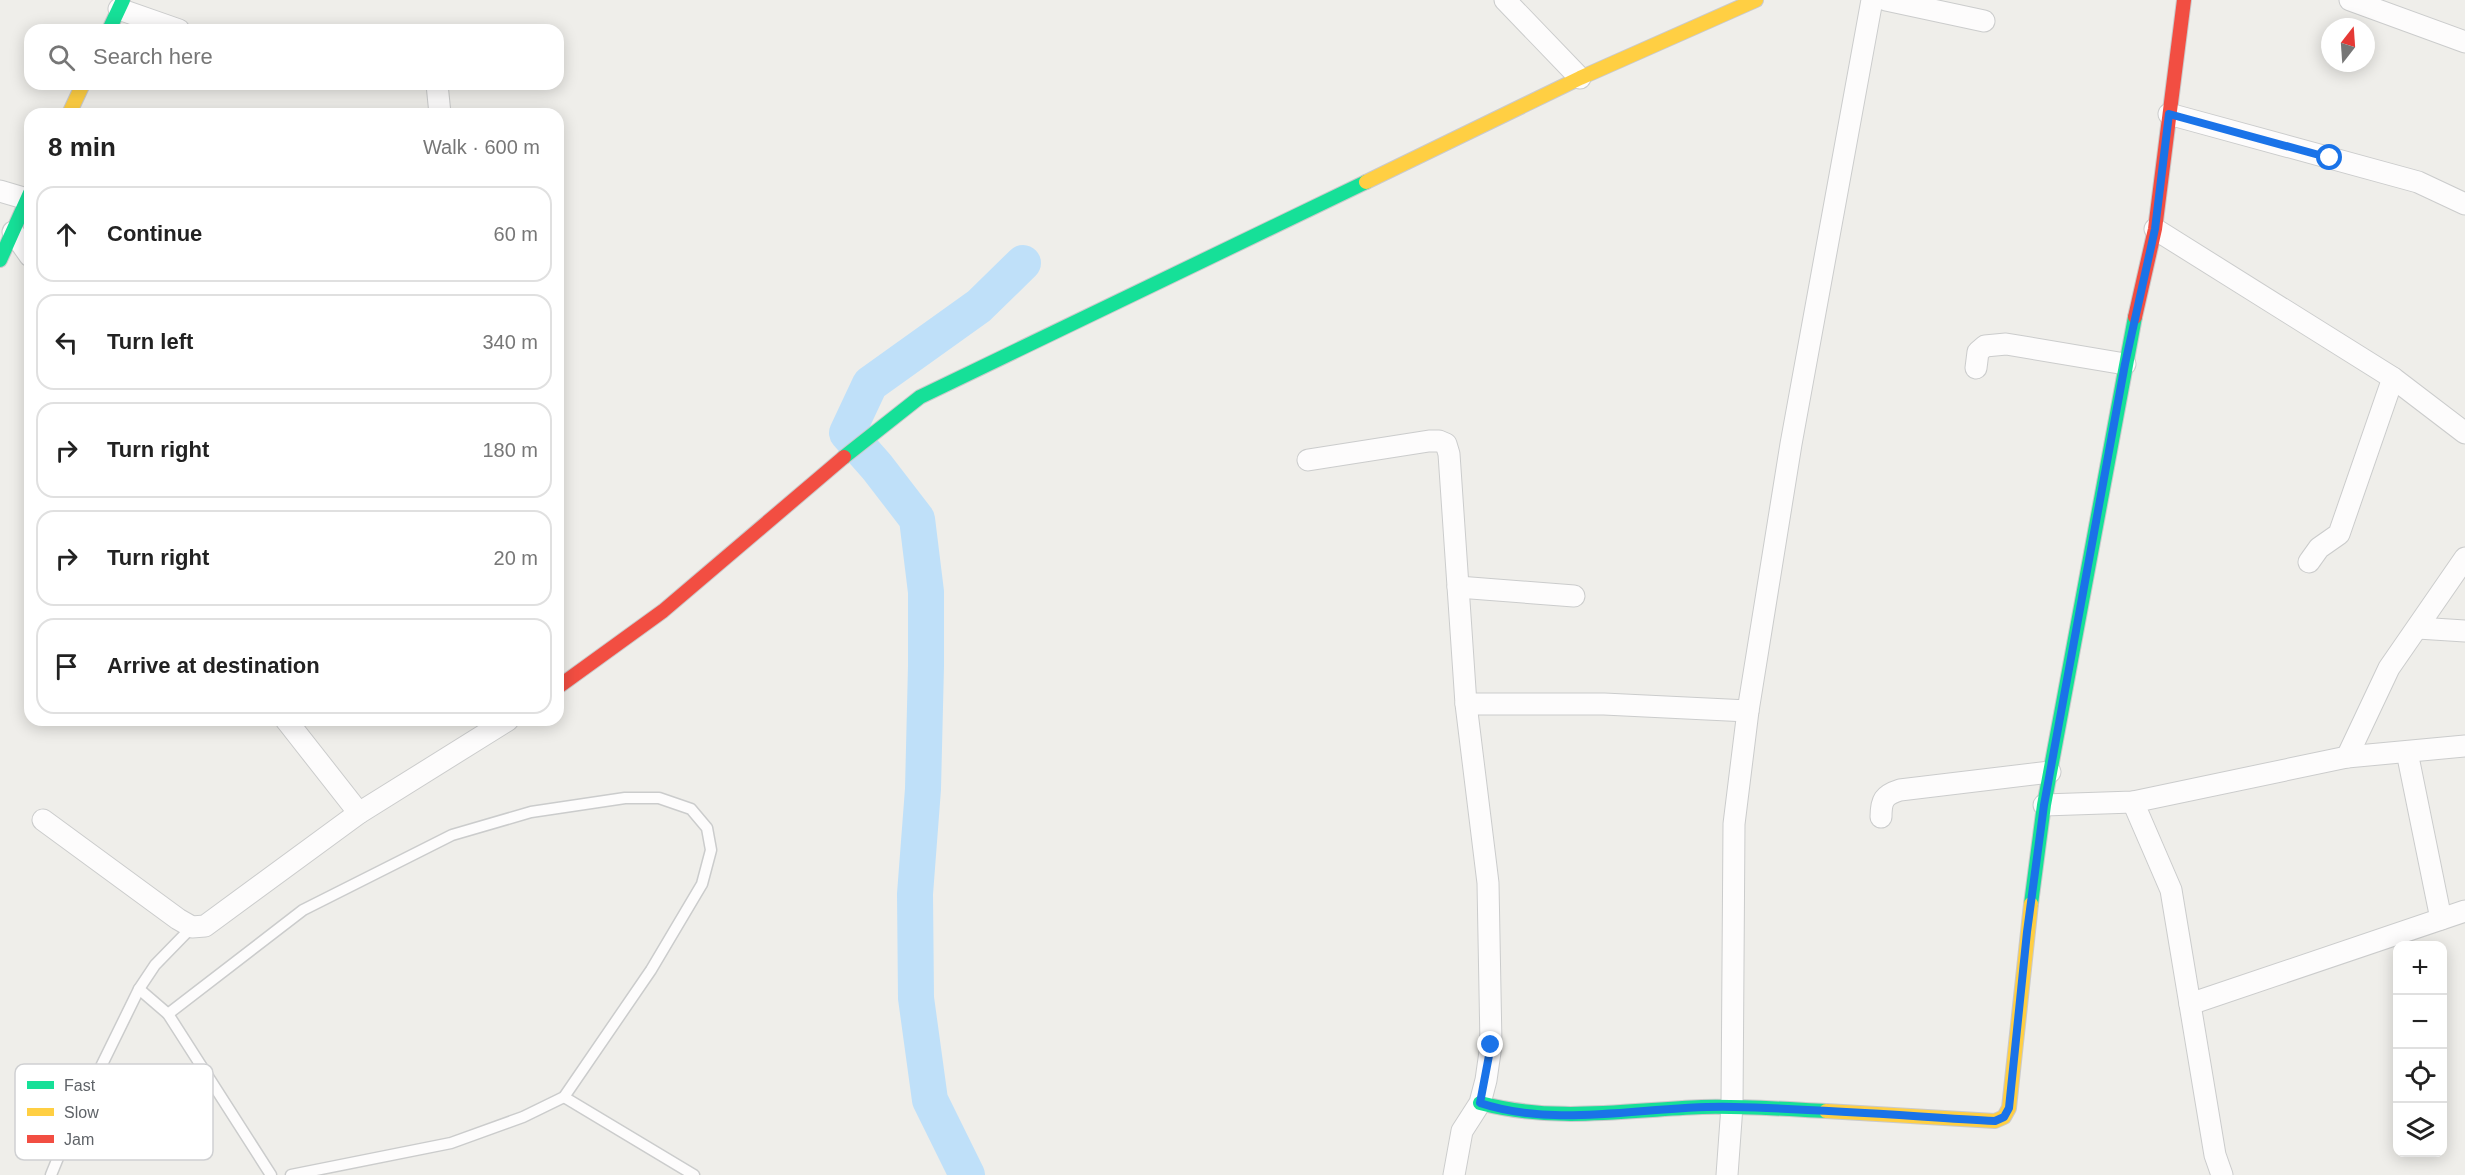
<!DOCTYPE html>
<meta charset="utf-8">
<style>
:root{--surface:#fff;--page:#f6f6f6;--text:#222;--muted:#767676;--line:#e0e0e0}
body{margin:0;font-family:Arial,sans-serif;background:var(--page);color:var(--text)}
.controls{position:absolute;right:18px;bottom:18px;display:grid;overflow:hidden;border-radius:12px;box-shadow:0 3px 15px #0003}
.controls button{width:54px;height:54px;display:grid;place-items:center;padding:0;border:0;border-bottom:2px solid var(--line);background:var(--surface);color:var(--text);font:30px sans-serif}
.compass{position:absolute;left:2321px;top:18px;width:54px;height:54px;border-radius:50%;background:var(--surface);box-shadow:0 3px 15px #0003;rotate:17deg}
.stop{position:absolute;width:18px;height:18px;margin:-14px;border:4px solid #1a73e8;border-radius:50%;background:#fff}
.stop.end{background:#1a73e8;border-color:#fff;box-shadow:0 2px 6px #0008}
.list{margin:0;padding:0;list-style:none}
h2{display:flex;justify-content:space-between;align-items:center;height:78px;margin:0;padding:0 24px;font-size:26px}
h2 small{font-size:20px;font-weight:400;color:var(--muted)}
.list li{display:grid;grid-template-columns:39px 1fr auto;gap:18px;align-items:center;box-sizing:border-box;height:96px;margin:0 12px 12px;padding:0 12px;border:2px solid var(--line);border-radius:18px}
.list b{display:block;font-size:22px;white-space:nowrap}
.list em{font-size:20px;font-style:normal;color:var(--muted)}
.icon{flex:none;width:33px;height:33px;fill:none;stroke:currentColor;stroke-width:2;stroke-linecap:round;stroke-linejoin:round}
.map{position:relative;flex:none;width:2465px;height:1175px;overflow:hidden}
.search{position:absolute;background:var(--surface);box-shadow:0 3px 15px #0003;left:24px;top:24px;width:540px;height:66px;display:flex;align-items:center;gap:15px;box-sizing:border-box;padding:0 21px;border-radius:18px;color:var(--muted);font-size:22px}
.panel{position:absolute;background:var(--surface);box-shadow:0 3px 15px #0003;left:24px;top:108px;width:540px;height:618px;border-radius:18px}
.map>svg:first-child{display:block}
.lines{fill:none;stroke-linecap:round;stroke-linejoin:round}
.river{stroke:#bfe0f9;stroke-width:36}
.lane-casing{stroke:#cbcccc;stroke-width:13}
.street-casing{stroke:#cbcccc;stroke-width:23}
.fast-casing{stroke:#cacacb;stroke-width:16}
.slow-casing{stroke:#cacacb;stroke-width:16}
.jam-casing{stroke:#cacacb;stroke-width:16}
.lane{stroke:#fdfcfc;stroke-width:10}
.street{stroke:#fdfcfc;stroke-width:21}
.fast{stroke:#16e098;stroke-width:14}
.slow{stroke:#ffcf43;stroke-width:14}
.jam{stroke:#f24e42;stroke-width:14}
.route{stroke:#1a73e8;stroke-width:8}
.key{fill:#fff;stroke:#cfd0d2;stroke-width:1.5}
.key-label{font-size:16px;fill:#5f6368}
</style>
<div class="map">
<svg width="2465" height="1175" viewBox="0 0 2465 1175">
<rect width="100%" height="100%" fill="#efeeea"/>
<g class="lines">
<!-- river -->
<path class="river" d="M967 1175 930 1100 916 998 915 894 923 789 926 666V592L917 519 877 467 847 433 870 384 979 306 1023 263"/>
<!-- lane casing -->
<g class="lane-casing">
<g id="lane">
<path d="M139 989 168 1014 271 1175"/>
<path d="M168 1014 303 910 452 835 531 812 625 798H659L691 809 707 828 711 850 702 884 651 970 564 1097 523 1117 451 1143 291 1175"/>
<path d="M564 1097 694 1175"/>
<path d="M51 1175 66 1138 139 989 155 965 192 927"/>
</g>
</g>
<!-- street casing -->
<g class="street-casing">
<g id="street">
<path d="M1505 0 1580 78"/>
<path d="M1886 0 1984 21"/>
<path d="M2350 0 2465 42"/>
<path d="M119 9 179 30"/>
<path d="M437 84 440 114"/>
<path d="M2169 114 2418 182 2465 204"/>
<path d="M0 191 27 199"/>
<path d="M2155 229 2393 378 2465 433"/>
<path d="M13 232 30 256"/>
<path d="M1976 368 1978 352 1985 346 2006 344 2125 364"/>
<path d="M1308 460 1429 441H1439L1446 444 1449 454 1466 704H1604L1748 711"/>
<path d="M2309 562 2319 548 2339 534 2393 378"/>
<path d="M1458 587 1574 596"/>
<path d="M2418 628 2465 631"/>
<path d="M286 720 359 813"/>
<path d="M2407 752 2441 919"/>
<path d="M2347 757 2389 668 2465 558"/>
<path d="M2133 802 2171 890 2215 1155 2222 1175"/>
<path d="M2044 805 2133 802 2347 757 2465 746"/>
<path d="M1881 817C1881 800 1884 795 1900 790L2050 772"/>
<path d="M43 820 178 919 192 927 205 926 359 813 508 720"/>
<path d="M2190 1004 2465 911"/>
<path d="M1454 1175 1462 1131 1480 1103 1486 1080 1491 1045 1488 883 1466 704"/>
<path d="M1727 1175 1732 1106 1734 824 1748 711 1791 444 1872 0"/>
</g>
</g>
<!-- fast casing -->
<g class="fast-casing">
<g id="fast">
<path d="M109 30 123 0"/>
<path d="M0 260 30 193"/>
<path d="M844 457 920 397 1366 182"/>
<path d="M2031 904 2044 805 2135 317"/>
<path d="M1480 1103C1557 1123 1625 1110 1702 1107 1744 1106 1785 1109 1826 1111"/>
</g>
</g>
<!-- slow casing -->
<g class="slow-casing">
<g id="slow">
<path d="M69 114 83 84"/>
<path d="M1366 182 1580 78 1756 0"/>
<path d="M1826 1111 1995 1121 2004 1117 2009 1108 2031 904"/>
</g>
</g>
<!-- jam casing -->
<g class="jam-casing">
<g id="jam">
<path d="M2135 317 2155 229 2184 0"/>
<path d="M558 687 663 611 844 457"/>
</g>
</g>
<!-- lane -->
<use href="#lane" class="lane"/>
<!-- street -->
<use href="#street" class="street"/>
<!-- fast -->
<use href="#fast" class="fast"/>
<!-- slow -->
<use href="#slow" class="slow"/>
<!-- jam -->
<use href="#jam" class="jam"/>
</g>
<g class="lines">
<!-- route -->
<path class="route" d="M1491 1045 1480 1103C1562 1130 1650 1104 1734 1107 1821 1109 1908 1116 1995 1121L2004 1117 2009 1108 2027 932 2044 805 2125 364 2155 229 2169 114 2330 158"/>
</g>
<!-- legend -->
<rect x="15" y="1064" width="198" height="96" rx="9" class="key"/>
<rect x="27" y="1081" width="27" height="8" fill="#16e098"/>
<rect x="27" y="1108" width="27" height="8" fill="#ffcf43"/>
<rect x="27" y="1135" width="27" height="8" fill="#f24e42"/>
<g class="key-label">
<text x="64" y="1091">Fast</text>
<text x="64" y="1118">Slow</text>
<text x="64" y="1145">Jam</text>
</g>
</svg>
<div class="controls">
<button>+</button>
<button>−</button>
<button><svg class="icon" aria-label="locate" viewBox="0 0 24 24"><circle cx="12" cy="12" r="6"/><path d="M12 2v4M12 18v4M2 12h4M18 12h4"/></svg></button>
<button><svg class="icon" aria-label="layers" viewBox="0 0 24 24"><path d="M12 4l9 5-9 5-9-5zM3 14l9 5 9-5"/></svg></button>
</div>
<svg class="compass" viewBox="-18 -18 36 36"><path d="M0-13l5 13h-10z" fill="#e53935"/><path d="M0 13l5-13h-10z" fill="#767676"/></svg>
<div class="stop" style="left:2330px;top:158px"></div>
<div class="stop end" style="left:1491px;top:1045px"></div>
<div class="search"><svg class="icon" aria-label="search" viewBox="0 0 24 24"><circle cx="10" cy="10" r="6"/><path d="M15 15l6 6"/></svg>Search here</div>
<section class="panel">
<h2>8 min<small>Walk · 600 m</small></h2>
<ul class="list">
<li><svg class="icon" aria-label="ahead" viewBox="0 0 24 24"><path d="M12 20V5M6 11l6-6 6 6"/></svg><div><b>Continue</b></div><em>60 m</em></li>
<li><svg class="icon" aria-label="left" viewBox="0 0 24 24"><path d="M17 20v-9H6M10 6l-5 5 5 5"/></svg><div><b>Turn left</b></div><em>340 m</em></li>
<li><svg class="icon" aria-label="right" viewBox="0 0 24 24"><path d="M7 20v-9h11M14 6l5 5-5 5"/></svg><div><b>Turn right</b></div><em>180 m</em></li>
<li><svg class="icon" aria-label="right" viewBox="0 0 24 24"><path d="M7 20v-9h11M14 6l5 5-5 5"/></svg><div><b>Turn right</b></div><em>20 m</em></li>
<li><svg class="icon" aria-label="arrive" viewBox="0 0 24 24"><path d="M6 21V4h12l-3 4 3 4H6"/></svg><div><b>Arrive at destination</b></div></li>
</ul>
</section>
</div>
